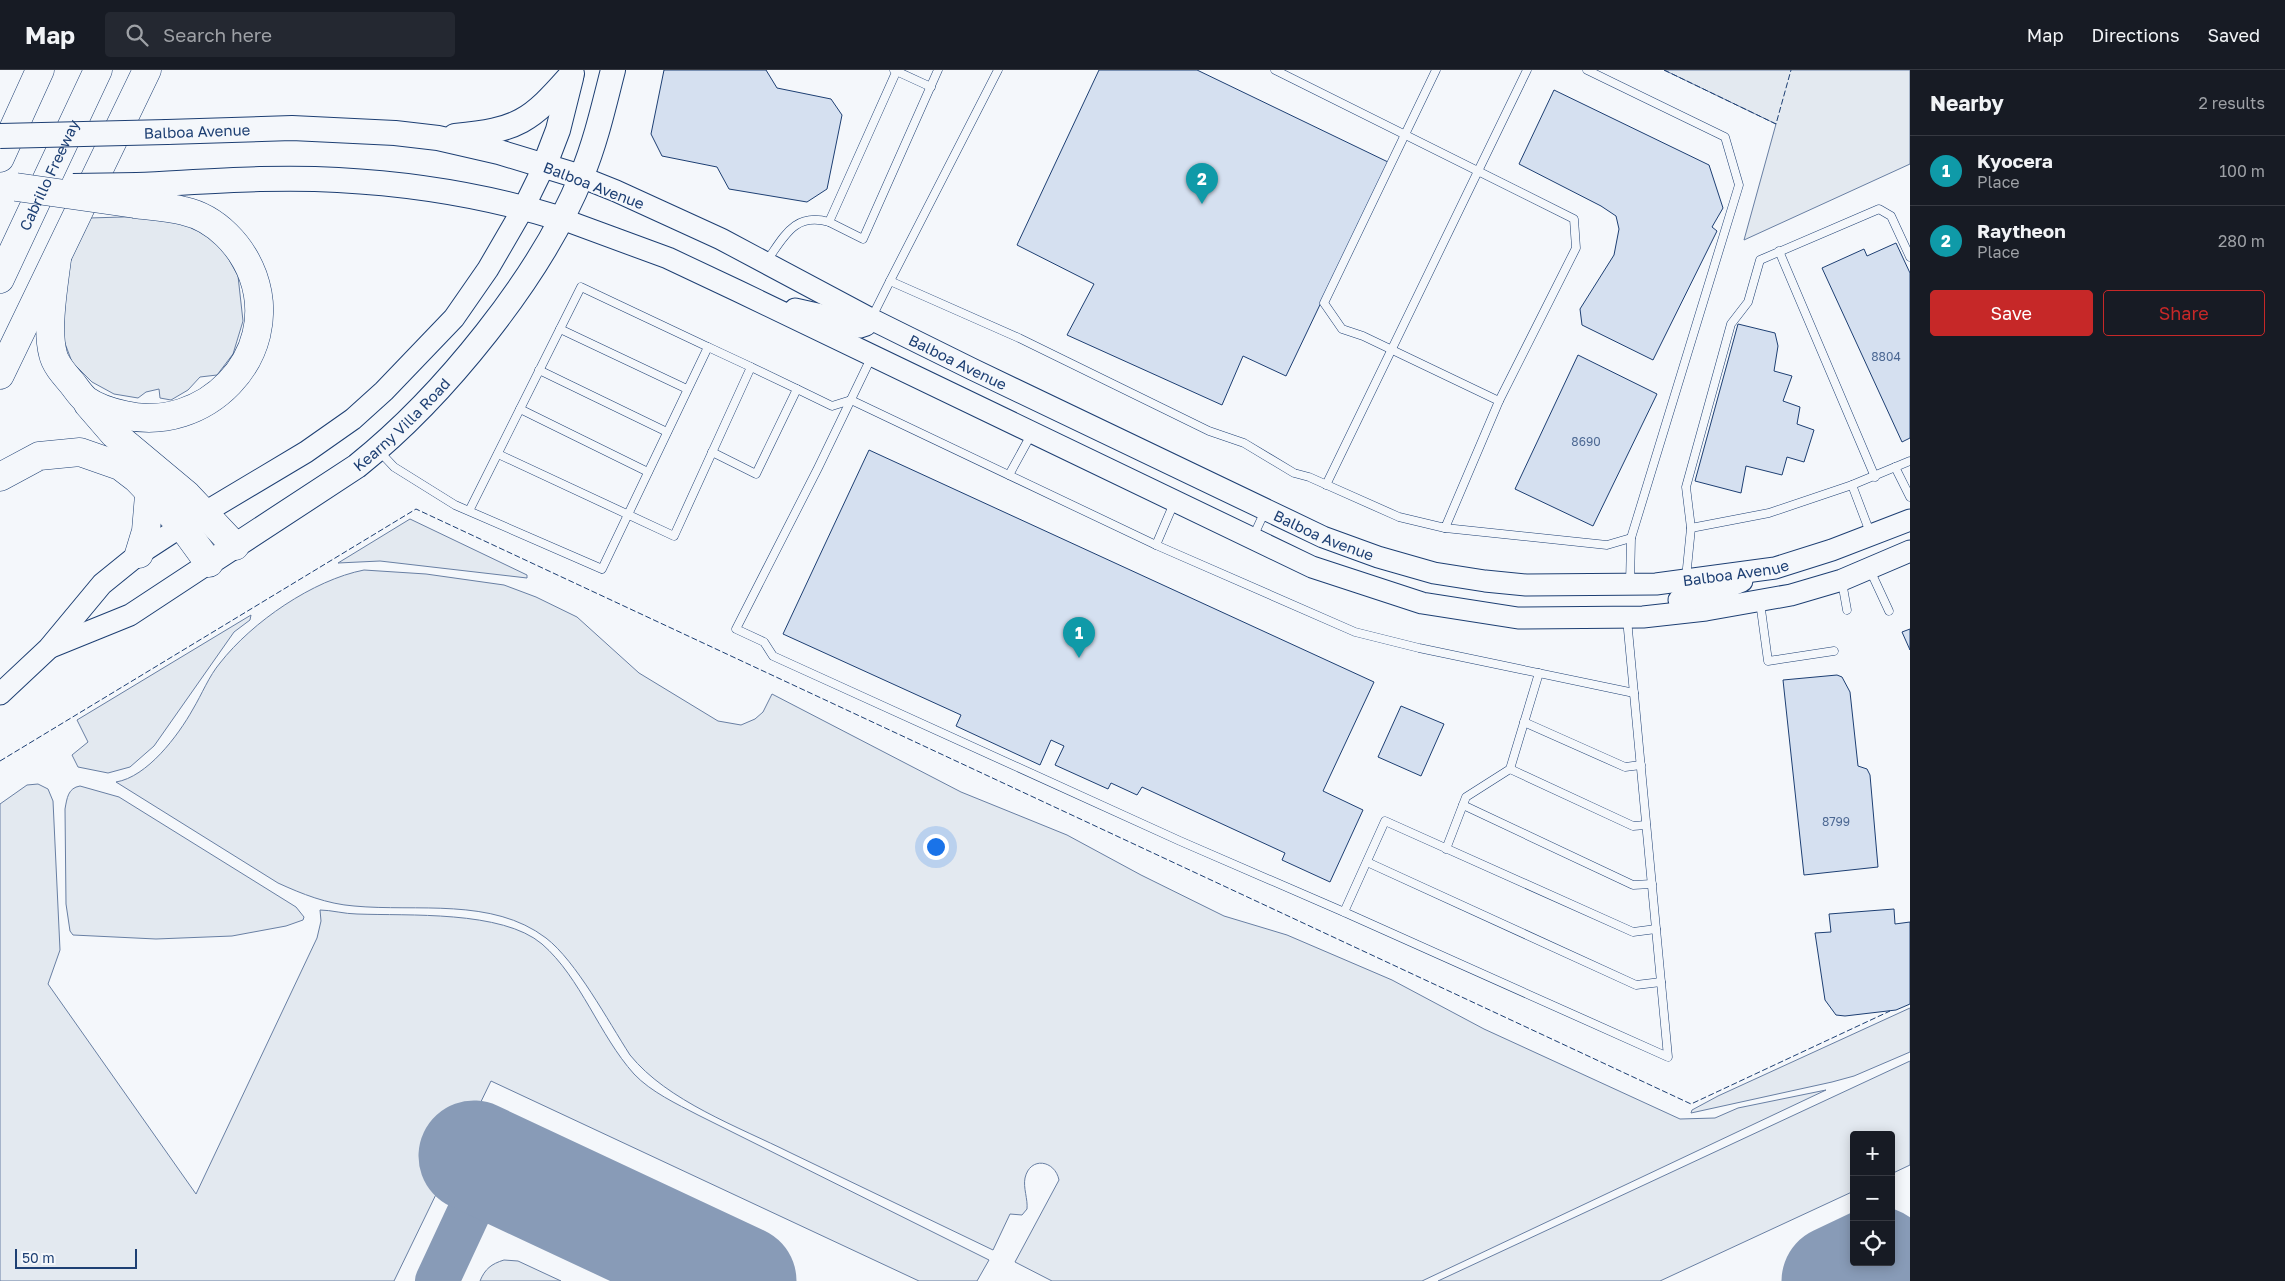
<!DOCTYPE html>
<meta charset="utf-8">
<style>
:root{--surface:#171b24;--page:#242831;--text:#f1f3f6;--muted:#9ea1a6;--line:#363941;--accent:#c62828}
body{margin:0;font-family:"Golos Text",sans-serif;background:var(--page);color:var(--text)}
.controls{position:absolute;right:15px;bottom:15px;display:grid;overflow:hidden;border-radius:5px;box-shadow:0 2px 12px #0003}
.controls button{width:45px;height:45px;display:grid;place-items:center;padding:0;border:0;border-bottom:1px solid var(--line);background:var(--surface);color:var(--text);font:25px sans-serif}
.scale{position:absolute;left:15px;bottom:12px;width:122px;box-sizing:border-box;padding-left:5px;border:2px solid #1d3f73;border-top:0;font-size:14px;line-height:18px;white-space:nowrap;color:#1d3f73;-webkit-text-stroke:4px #f4f7fb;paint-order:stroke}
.you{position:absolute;left:935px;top:776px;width:18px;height:18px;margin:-12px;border:4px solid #fff;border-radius:50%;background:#1a73e8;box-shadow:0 0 0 8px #1a73e833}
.badge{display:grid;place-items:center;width:32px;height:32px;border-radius:50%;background:var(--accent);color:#fff;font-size:16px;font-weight:700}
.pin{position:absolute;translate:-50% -41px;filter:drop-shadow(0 1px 2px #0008)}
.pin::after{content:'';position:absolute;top:26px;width:18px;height:15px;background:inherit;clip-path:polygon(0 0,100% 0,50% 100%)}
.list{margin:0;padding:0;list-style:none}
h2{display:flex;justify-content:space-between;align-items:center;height:65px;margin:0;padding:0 20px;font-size:21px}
h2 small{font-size:16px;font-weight:400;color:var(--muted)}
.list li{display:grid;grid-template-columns:32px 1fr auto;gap:15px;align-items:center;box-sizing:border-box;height:70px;padding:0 20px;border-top:1px solid var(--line)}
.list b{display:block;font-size:19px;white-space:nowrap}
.list p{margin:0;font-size:16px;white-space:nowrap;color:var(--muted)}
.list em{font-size:16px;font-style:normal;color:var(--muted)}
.actions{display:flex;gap:10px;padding:15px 20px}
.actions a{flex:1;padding:11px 0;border:1px solid var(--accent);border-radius:5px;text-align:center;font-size:18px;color:var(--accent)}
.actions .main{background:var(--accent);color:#fff}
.icon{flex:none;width:28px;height:28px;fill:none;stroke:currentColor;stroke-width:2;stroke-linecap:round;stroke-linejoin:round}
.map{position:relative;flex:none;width:1910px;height:1211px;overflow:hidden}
header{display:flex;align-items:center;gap:30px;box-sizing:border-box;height:70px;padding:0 25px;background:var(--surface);border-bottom:1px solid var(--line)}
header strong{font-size:24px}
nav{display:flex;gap:28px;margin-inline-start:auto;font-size:18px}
.search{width:350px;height:45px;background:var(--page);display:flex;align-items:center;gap:12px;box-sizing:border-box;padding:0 18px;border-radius:5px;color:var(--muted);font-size:19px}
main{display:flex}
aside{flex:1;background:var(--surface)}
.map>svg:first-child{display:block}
.green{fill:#e3e9f0;stroke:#687fa3}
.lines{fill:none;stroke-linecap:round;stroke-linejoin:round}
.taxiway{stroke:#889bb7;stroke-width:44}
.runway{stroke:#889bb7;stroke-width:111}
.building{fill:#d5e0f0;stroke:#1d3f73}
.lane-casing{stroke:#1d3f73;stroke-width:9}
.secondary-casing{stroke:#1d3f73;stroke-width:23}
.primary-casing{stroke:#1d3f73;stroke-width:26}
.highway-casing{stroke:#1d3f73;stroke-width:29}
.lane{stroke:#f4f7fb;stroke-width:8}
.secondary{stroke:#f4f7fb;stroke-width:21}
.primary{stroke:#f4f7fb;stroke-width:24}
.highway{stroke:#f4f7fb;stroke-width:28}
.primary-bridge-casing{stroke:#1d3f73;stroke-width:26;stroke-linecap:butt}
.highway-bridge-casing{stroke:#1d3f73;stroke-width:29;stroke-linecap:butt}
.primary-bridge{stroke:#f4f7fb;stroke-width:24}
.highway-bridge{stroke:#f4f7fb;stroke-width:28}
.fence{stroke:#1d3f73;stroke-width:1;stroke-dasharray:6 2.5;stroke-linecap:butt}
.labels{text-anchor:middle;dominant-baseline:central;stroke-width:4;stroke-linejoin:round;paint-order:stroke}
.number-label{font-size:12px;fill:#4b6792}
.street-label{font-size:15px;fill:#1d3f73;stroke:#f4f7fb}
</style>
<header>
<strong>Map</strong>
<div class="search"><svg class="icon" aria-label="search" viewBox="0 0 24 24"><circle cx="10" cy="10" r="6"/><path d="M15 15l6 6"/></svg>Search here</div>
<nav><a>Map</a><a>Directions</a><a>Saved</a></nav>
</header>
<main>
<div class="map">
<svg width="1910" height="1211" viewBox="0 0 1910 1211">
<rect width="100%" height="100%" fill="#f4f7fb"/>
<!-- green -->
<g class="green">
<path d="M1664 0H1910V94L1744 170 1776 54Z"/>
<path d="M156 146 194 157 221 175 238 206 243 251 233 284 217 305 200 307 188 320 171 330 160 328 159 319 146 322 138 328 114 324 92 312 72 292 63 268 67 198 89 148Z"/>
<path d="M410 449 527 505V508L380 491 338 493Z"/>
<path d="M364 500 426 504 504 515 536 527 577 547 639 603 718 651 741 655 755 649 763 642 772 624 961 722 1067 765 1141 805 1224 846 1287 865 1392 910 1484 959 1680 1049 1715 1048 1738 1038 1826 1020 1422 1211H1052L1015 1192 1059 1110C1055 1090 1030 1086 1025 1108 1023 1118 1028 1129 1027 1139L1022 1145 1010 1144 993 1180C926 1148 858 1115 791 1083 739 1057 667 1031 630 985 608 951 576 891 546 868 492 827 417 842 354 836 327 834 302 824 278 813L116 712C147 707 178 666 193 639 202 624 209 606 220 593 252 552 313 510 364 500Z"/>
<path d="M251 545 250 550 234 562 154 676 130 697 108 703 78 697 72 685 88 672 77 650Z"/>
<path d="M38 714 48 719 53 731 60 880 48 914 196 1124 317 868 321 851 320 840C331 840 345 844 357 844 408 846 502 840 542 874 581 908 599 965 634 1004 651 1022 677 1034 698 1045L989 1190 977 1211H919L491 1011 394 1211H0V734L27 715Z"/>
<path d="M80 716 119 727 296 837 304 847 303 850 286 856 232 866 156 869 73 865 70 861 66 834 65 739C67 728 68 718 80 716Z"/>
<path d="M1910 938V982L1854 1006 1832 1012 1691 1043 1692 1040 1718 1026Z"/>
<path d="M1910 991V1095L1891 1104V1065H1854V1121L1660 1211H1438Z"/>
<path d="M504 1190 518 1191 561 1211H480C485 1199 491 1194 504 1190Z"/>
</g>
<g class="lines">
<!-- taxiway -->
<path class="taxiway" d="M437 1211 491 1095"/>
<!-- runway -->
<g class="runway">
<path d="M474 1086 741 1211"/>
<path d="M1837 1211 1877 1192"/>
</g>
</g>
<!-- building -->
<g class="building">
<path d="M664 0H766L777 18 831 29 842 45 827 119 807 132 729 119 717 97 662 86 651 64Z"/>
<path d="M1099 0H1197L1388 92 1286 306 1243 286 1222 335 1067 265 1094 214 1017 175Z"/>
<path d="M1554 20 1709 95 1723 138 1712 157 1717 161 1653 290 1582 255 1580 239 1614 185 1619 159 1616 146 1601 136 1519 94Z"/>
<path d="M1896 173 1910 203V368L1902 372 1822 198 1864 179 1867 186Z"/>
<path d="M1738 254 1775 263 1778 276 1774 301 1792 306 1783 331 1800 337 1797 354 1814 360 1804 392 1787 387 1782 405 1746 396 1741 423 1695 411Z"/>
<path d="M1578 285 1657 324 1593 456 1515 419Z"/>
<path d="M869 380 1374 612 1323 721 1363 740 1330 812 1282 790 1285 783 1142 717 1137 725 1111 713 1108 719 1055 695 1064 676 1051 670 1040 695 956 656 961 645 783 564Z"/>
<path d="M1910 559V580L1902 562Z"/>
<path d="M1837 605 1842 607 1850 622 1858 696 1867 699 1870 705 1878 797 1804 805 1783 610Z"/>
<path d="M1401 636 1444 654 1421 706 1378 687Z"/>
<path d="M1894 839 1895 854 1910 852V934L1896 940 1845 946 1836 945 1825 930 1815 863 1831 862 1829 844Z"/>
</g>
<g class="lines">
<!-- lane casing -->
<g class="lane-casing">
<g id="lane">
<path d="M894 0 931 17"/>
<path d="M1275 0 1574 149 1576 178 1499 331"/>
<path d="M829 152 863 169 938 0"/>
<path d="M1779 181 1875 407"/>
<path d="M766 192C784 167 794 142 829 152L897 0"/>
<path d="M890 211 998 0"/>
<path d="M872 247 890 211 1019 268 1209 361 1244 373 1294 403 1309 407 1399 447 1445 458 1499 331 1363 266 1342 259 1324 233 1436 0"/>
<path d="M560 259 687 319"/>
<path d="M871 288 818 398 736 559 764 572 773 586 1180 771 1344 842 1668 987 1627 549"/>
<path d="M539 300 667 362"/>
<path d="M797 319 832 336 851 330 1156 475 1355 562 1419 578 1634 623"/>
<path d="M520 339 648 402"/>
<path d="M379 381 394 397 455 435 602 499 708 277 581 217 469 441"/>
<path d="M712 382 756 404 797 319 751 297"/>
<path d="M498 384 674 466 751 297 708 277"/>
<path d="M1895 397 1910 427"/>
<path d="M1009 405 1032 363"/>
<path d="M1326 415 1527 0"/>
<path d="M1852 415 1871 465"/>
<path d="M1445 458 1607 475 1631 468 1739 115 1725 67 1587 0"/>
<path d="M1691 458 1686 417 1731 254 1748 232 1760 190 1879 139 1891 146 1910 187"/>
<path d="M1253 467 1265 441"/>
<path d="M1156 475 1174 433"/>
<path d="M1870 500 1889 541"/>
<path d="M1686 508 1691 458 1769 443 1852 415 1910 391"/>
<path d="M1842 512 1847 540"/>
<path d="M1630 514 1631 468"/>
<path d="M1760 532 1768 591 1834 581"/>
<path d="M1524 652 1625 697 1641 695"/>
<path d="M1510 699 1633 756 1646 755"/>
<path d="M1463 735 1633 815 1652 814"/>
<path d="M1446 779 1466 727 1510 699 1539 603"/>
<path d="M1367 792 1636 915 1661 912"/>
<path d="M1344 842 1385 751 1633 862 1656 859"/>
</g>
</g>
<!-- secondary casing -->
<g class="secondary-casing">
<g id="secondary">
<path id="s1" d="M581 107 616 121 721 169 871 249 972 299 1323 467 1378 487 1434 503 1485 511 1526 515 1656 514 1775 498 1832 480 1910 450"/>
<path d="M562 149 668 188 738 221 1312 497 1422 533 1518 548 1643 547 1706 540 1791 525 1842 510 1910 481"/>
<path d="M795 239 835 248 860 257 866 255 871 249"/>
<path d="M1679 530 1698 529 1742 511"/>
<path d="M51 577 130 545 209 493"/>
<path d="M0 624 48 579 102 514 139 484 182 456 306 382 353 349 384 321 454 248 488 199 524 137 545 94"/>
</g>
</g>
<!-- primary casing -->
<g class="primary-casing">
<g id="primary">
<path d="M167 62 292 58 395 63 438 68 499 82 581 107"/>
<path d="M455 66C518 60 530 52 572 4"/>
<path d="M545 94 558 60 571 8"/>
<path d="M137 115C203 112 271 106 338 110 415 114 488 126 562 149"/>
<path id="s2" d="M209 493 357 396C443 327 541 207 582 105 596 71 604 35 613 0"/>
</g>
</g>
<!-- highway casing -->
<g class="highway-casing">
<g id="highway">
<path d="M0 88 40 0"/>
<path d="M57 189C54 214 46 259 53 284 55 294 64 304 71 312 76 318 80 325 86 330 97 338 111 342 124 345 204 364 282 287 253 206 242 176 216 148 184 141 169 137 151 136 135 134"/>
<path id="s3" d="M0 209 98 0"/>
<path d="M0 305 147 0"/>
<path d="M88 334 114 364 187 425 235 476"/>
<path d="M0 407 39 386 80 382 120 396 137 409 182 456 209 493"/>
<path d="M139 484 146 461 149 425"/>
</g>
</g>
<!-- lane -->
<use href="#lane" class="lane"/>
<!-- secondary -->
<use href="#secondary" class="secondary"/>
<!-- primary -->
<use href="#primary" class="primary"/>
<!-- highway -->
<use href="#highway" class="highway"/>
<!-- primary-bridge casing -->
<g class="primary-bridge-casing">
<g id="primary-bridge">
<path d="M0 66 167 62"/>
<path d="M73 116 137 115"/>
</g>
</g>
<!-- highway-bridge casing -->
<g class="highway-bridge-casing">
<path id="highway-bridge" d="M16 117 135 134"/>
</g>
<!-- primary-bridge -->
<use href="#primary-bridge" class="primary-bridge"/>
<!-- highway-bridge -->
<use href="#highway-bridge" class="highway-bridge"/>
<!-- fence -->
<g class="fence">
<path d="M1664 0 1776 54 1791 0"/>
<path d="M0 691 416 439 1691 1034 1890 941"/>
</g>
</g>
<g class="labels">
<!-- number labels -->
<g class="number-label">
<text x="1886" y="286">8804</text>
<text x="1586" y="371">8690</text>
<text x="1836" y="751">8799</text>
</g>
<!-- street labels -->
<g class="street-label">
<text transform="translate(197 61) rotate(-2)">Balboa Avenue</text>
<text stroke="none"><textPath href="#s3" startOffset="115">Cabrillo Freeway</textPath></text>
<text transform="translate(594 115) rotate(21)">Balboa Avenue</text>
<text stroke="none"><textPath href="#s1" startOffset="420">Balboa Avenue</textPath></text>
<text stroke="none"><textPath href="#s2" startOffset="238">Kearny Villa Road</textPath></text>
<text stroke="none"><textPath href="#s1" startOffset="825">Balboa Avenue</textPath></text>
<text stroke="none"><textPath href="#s1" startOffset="1245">Balboa Avenue</textPath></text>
</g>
</g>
</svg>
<div class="controls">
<button>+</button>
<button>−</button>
<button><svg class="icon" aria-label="locate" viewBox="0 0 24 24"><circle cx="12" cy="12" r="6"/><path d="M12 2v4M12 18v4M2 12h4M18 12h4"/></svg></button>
</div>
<div class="scale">50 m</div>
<div class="you"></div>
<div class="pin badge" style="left:1079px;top:588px;background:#0f9aa8">1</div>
<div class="pin badge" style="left:1202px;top:134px;background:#0f9aa8">2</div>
</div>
<aside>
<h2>Nearby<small>2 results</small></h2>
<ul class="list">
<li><span class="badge" style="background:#0f9aa8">1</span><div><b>Kyocera</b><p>Place</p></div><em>100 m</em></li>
<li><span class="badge" style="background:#0f9aa8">2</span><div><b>Raytheon</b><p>Place</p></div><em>280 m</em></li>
</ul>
<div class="actions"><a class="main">Save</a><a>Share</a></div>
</aside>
</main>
